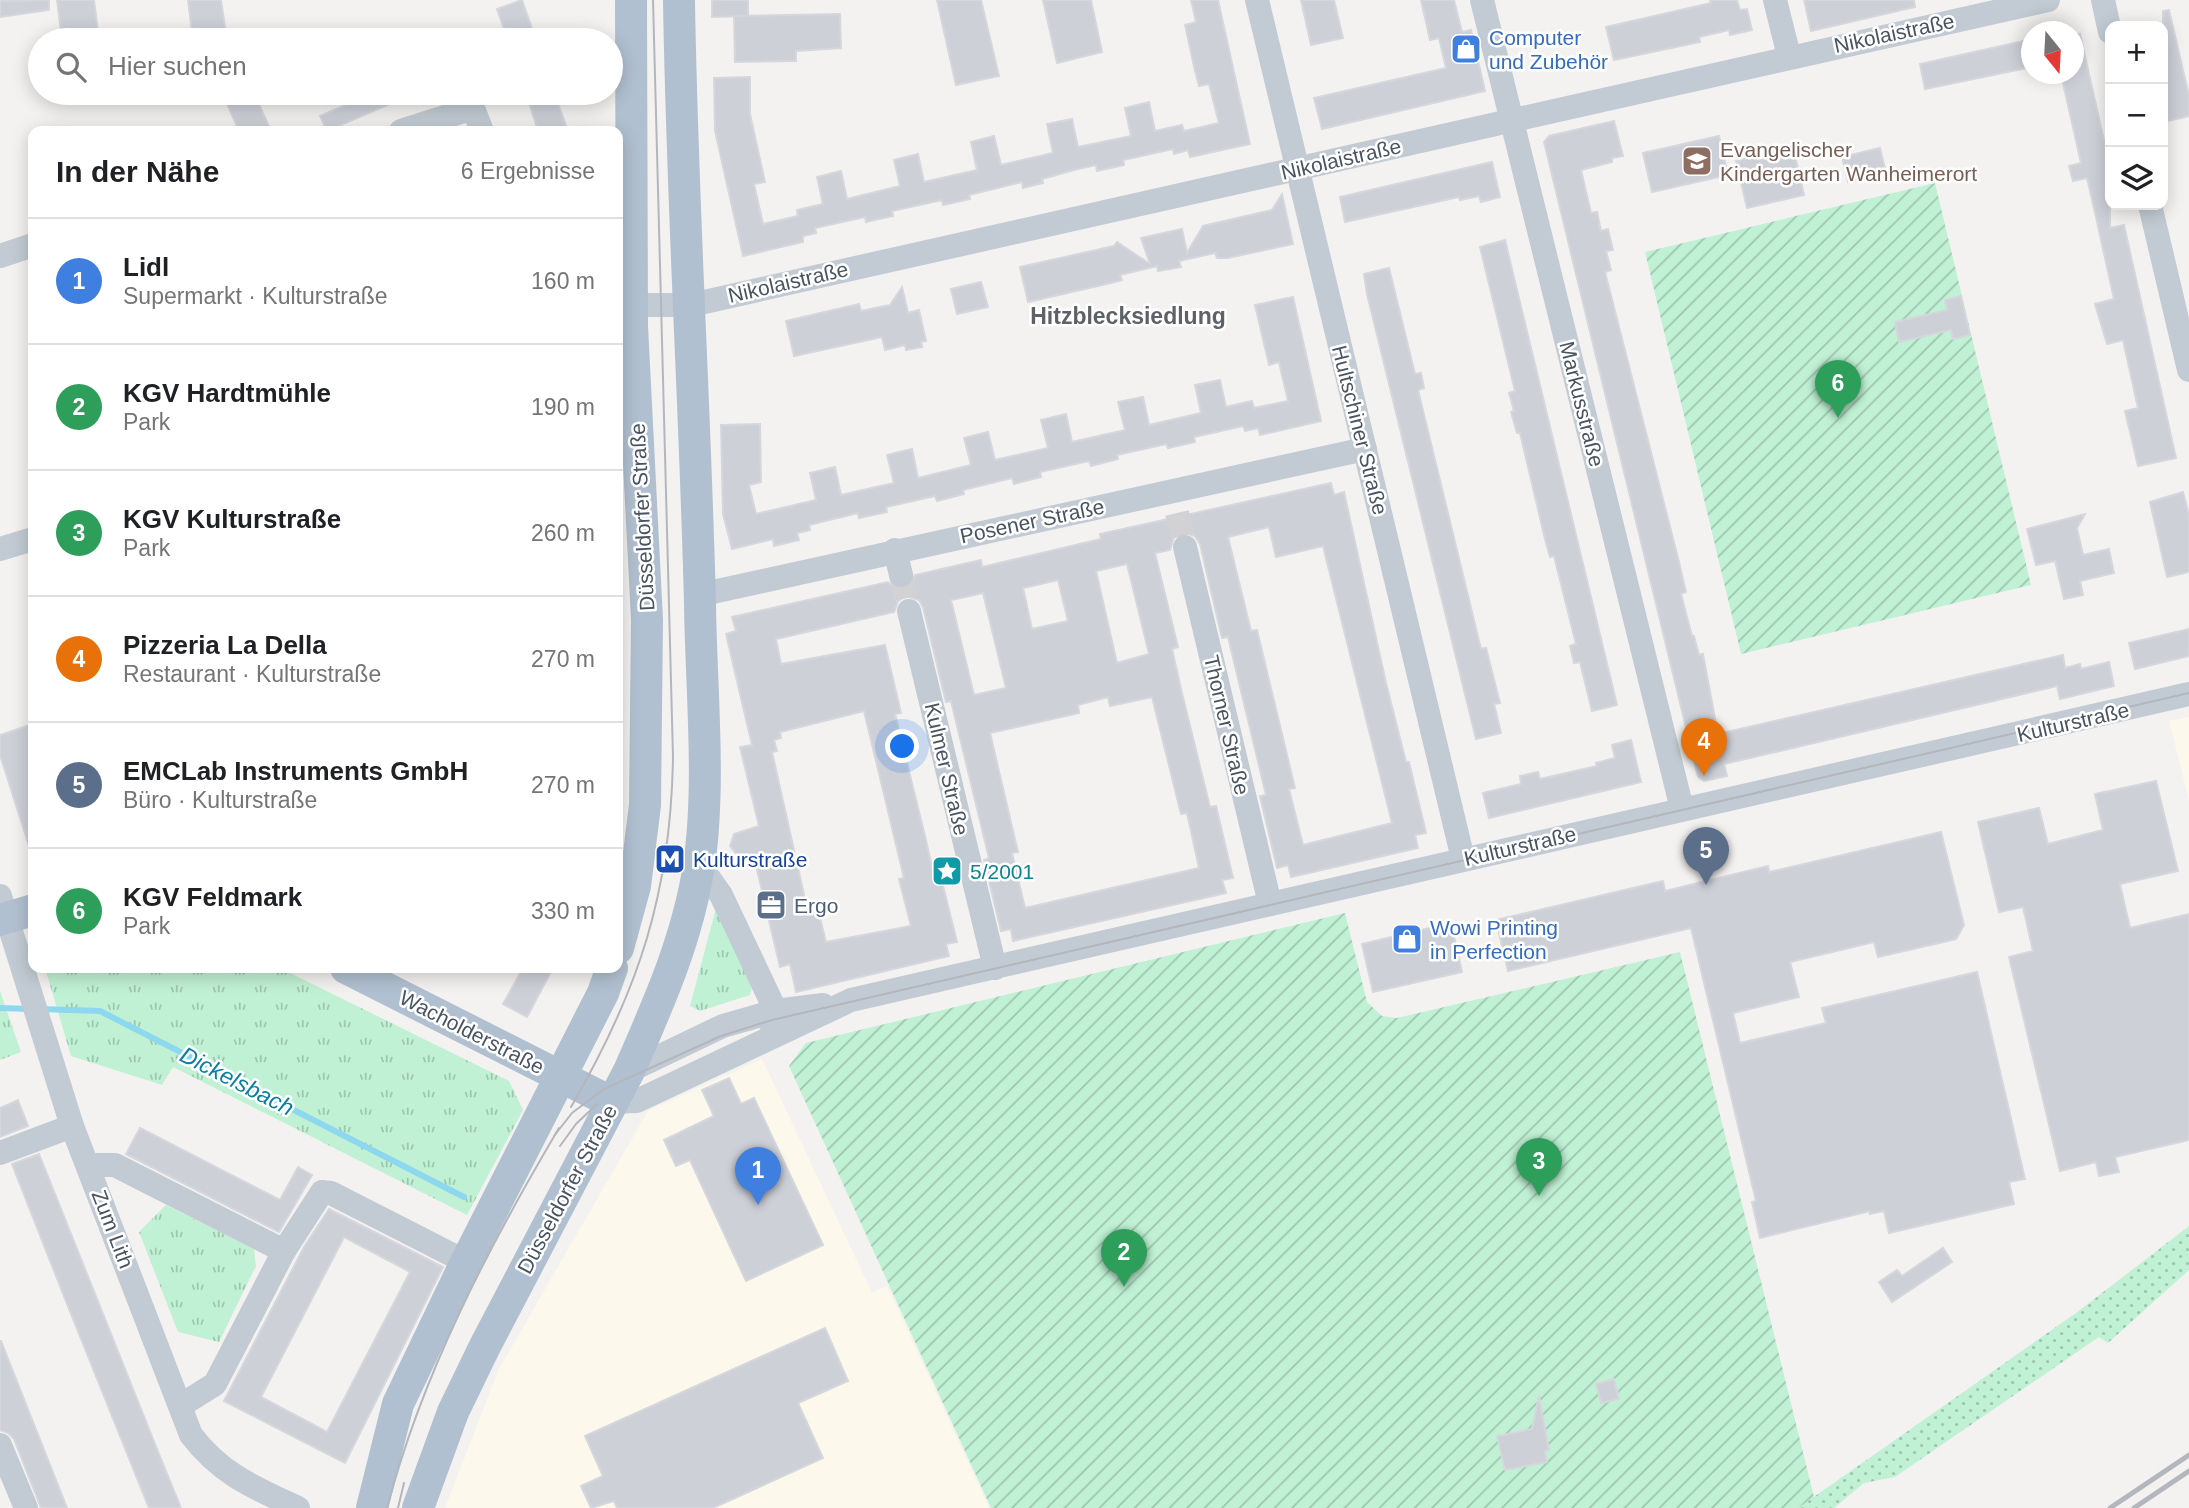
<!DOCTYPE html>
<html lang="de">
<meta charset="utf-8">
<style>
:root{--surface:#fff;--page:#f6f6f6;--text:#202124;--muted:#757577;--line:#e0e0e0;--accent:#1a73e8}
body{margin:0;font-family:Arial,sans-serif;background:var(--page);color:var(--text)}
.controls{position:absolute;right:21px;top:21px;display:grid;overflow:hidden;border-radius:14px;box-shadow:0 4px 18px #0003}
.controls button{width:63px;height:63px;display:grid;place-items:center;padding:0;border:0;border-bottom:2px solid var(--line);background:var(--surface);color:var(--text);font:35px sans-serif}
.compass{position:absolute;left:2021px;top:21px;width:63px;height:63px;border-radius:50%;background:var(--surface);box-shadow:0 4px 18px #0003;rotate:162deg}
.you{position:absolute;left:903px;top:747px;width:24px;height:24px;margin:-18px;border:5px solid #fff;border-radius:50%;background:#1a73e8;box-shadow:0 0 0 10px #1a73e833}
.badge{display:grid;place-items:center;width:46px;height:46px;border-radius:50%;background:var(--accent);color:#fff;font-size:23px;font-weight:700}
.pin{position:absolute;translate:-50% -58px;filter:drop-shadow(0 2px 4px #0008)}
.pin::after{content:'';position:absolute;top:37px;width:24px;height:21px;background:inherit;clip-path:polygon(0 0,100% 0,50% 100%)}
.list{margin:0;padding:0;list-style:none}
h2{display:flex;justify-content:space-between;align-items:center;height:91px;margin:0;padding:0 28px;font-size:30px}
h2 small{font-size:23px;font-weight:400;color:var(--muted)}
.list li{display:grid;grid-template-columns:46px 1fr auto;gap:21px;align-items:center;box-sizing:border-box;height:126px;padding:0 28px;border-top:2px solid var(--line)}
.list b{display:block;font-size:26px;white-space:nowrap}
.list p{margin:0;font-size:23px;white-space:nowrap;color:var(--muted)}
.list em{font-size:23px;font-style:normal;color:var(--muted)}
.icon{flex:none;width:38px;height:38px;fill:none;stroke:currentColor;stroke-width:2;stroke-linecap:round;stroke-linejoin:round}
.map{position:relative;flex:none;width:2189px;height:1508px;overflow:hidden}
.search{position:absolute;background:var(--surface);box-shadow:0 4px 18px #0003;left:28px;top:28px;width:595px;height:77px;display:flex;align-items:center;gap:18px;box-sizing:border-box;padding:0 24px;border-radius:38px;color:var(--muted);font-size:26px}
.panel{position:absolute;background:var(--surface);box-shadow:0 4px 18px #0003;left:28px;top:126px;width:595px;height:847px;border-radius:14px}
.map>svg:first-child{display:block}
.commercial{fill:#fdf8ec}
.grass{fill:url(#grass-dots)}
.park{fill:url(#park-tufts)}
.garden{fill:url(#garden-furrows)}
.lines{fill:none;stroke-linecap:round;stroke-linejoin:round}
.stream{stroke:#8dd8ee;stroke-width:6}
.building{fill:#cdd0d7;stroke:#d5d7dd;stroke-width:2;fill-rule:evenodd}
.minor-tunnel{stroke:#d2d2d4;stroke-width:24;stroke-dasharray:24 12;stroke-linecap:butt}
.minor{stroke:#c2cbd3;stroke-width:24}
.major{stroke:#b1c0d0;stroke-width:32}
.tram{stroke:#b3b6bc;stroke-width:2}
.rail{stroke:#b3b6bc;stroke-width:5}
.labels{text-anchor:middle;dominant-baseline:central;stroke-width:5;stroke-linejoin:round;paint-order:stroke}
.street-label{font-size:21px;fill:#495460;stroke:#fff}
.shop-label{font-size:21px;fill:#366cbe;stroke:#fff;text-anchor:start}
.education-label{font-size:21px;fill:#785e54;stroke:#fff;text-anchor:start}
.transit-label{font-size:21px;fill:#164399;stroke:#fff;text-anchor:start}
.culture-label{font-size:21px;fill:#0d838f;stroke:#fff;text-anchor:start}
.service-label{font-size:21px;fill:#4e5e75;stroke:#fff;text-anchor:start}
.neighbourhood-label{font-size:23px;font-weight:bold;fill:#5e6167;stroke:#fff}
.water-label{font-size:23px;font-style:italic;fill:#0b7ea1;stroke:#fff}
</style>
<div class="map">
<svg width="2189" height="1508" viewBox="0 0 2189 1508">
<defs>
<pattern id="grass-dots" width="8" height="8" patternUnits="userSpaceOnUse" patternTransform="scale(1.75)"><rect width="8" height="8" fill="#c0f1d4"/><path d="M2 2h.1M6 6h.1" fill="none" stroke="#9ec6af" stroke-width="1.8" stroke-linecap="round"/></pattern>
<pattern id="park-tufts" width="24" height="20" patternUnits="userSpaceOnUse" patternTransform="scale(1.75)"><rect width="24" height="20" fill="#c0f1d4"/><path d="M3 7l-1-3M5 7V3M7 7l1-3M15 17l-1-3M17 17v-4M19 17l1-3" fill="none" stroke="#9ec6af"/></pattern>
<pattern id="garden-furrows" width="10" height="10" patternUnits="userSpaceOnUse" patternTransform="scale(1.75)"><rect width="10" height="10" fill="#c0f1d4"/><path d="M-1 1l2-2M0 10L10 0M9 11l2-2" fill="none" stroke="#9ec6af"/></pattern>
</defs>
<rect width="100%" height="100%" fill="#f4f2f1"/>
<!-- commercial -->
<g class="commercial">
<path d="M2189 717V800L2169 721Z"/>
<path d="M762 1059 872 1293 887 1286 989 1508H445L499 1369 648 1111Z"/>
</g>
<!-- grass -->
<path class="grass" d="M2189 1226V1270L2108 1343 2099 1337 1895 1477 1864 1483 1834 1508H1798L2076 1313Z"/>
<!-- park -->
<g class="park">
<path d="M716 908 752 987 750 995 700 1011 690 1006Z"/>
<path d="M45 968H280L509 1081 523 1110 467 1215 173 1067 162 1085 71 1056Z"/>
<path d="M0 991 21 1052 0 1060Z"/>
<path d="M166 1205 254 1249 256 1266 219 1342 178 1332 139 1232Z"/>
</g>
<!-- garden -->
<g class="garden">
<path d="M1935 183 2031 585 1741 654 1645 252Z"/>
<path d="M1345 913 1367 1002 1382 1016 1397 1018 1680 952 1814 1497 1798 1508H991L789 1066 806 1043Z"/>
</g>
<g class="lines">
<!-- stream -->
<g class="stream">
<path d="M0 1008 30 1009"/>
<path d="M40 1009 100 1011 464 1197"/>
</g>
</g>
<!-- building -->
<g class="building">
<path d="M49 0V10L0 17V1Z"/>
<path d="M57 0H94L99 40H62Z"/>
<path d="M188 0H221L227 40H193Z"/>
<path d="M522 0 536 40H508L497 9Z"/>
<path d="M712 0H748V16L712 17Z"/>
<path d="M937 0H981L999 76 956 85Z"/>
<path d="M1043 0H1091L1102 52 1057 63Z"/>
<path d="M1191 0H1218L1250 144 1190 157 1188 150 1174 154 1173 149 1123 160 1124 165 1097 171 1096 165 1074 170 1042 179 1043 183 1023 188 1022 182 969 195 970 199 943 205 942 200 892 211 893 216 879 219 866 222 865 217 815 228 816 233 803 236V242L743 256 715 131 714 78 750 77V114L765 182 754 184 763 224 798 216 797 210 823 204 817 177 841 171 847 199 900 186 894 160 918 154 924 182 977 170 971 142 994 136 1001 165 1053 153 1047 124 1072 119 1078 147 1131 136 1125 108 1149 102 1155 131 1182 125 1184 131 1219 123 1209 84 1199 86 1195 71 1185 25 1196 22Z"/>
<path d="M1301 0H1334L1343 38 1311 45Z"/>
<path d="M1421 0H1454L1462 32 1471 30 1485 91 1322 129 1314 98 1446 68 1439 38 1430 40Z"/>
<path d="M1710 0H1737L1740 10 1747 9 1752 30 1730 35 1729 30 1699 37 1700 42 1614 60 1606 27 1711 3Z"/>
<path d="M1804 0H1914L1915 7 1811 31Z"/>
<path d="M2169 10 2189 96V116L2168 121 2163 100V11Z"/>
<path d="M840 14 841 48 796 51V61L735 62 734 16Z"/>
<path d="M2080 34 2110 167V228L2124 225 2176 458 2138 466 2125 411 2138 408 2123 340 2107 344 2095 304 2114 299 2094 208 2087 178 2073 181 2069 166 2081 163 2061 74H2074V35Z"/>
<path d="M2028 40 2032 67 1925 89 1920 64Z"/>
<path d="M233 93H254L271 131H239L224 97Z"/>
<path d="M373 93H415L327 131 320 116Z"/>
<path d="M526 93H554L568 131H538Z"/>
<path d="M1614 121 1623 156 1612 158V162L1581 170 1591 213 1597 212 1601 231 1608 229 1613 250 1606 251 1611 270 1605 272 1678 558 1686 592 1681 594 1692 636H1694L1699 655 1703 654 1718 734 2063 655 2065 668 2080 664 2081 669 2109 662 2114 686 2060 699 2057 686 1724 764 1727 776 1704 781 1698 777 1544 142 1549 136Z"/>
<path d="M1719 136 1728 175 1652 192 1643 153Z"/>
<path d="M1793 147 1804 195 1747 208 1736 161Z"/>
<path d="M1880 148 1886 173 1848 182 1842 157Z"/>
<path d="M1492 162 1500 197 1481 202 1479 196 1460 200 1459 197 1345 222 1340 197Z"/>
<path d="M1282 194 1293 244 1228 258H1217L1215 253 1179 261 1181 267 1158 271 1157 266 1120 275 1122 280 1111 283 1028 302 1020 267 1114 246 1117 242 1150 264 1141 238 1182 229 1187 253 1203 226 1272 210Z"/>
<path d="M1505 240 1617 705 1592 711 1580 662 1574 663 1570 646 1576 644 1554 556 1550 557 1545 539 1520 433H1517L1511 412 1514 411 1509 393 1515 391 1480 247Z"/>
<path d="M1389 268 1415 374 1421 373 1424 388 1418 390 1481 649 1486 648 1500 703 1494 704 1501 733 1476 739 1367 294 1364 274Z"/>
<path d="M981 282 988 307 957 314 951 289Z"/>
<path d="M902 287 908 313 919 310 926 341 921 342 922 347 906 350 905 345 885 350 882 337 794 356 786 321 859 304 861 311 890 305Z"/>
<path d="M1961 296 1970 335 1953 339 1951 330 1899 342 1895 322 1947 310 1945 300Z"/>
<path d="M1293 297 1321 421 1260 435 1258 428 1245 431 1243 426 1194 437 1195 442 1168 448 1166 444 1117 455 1118 459 1091 466 1089 461 1040 472 1041 477 1014 484 1012 478 963 490 964 494 937 501 935 496 886 507 887 512 859 518 858 513 809 525 810 530 797 533 799 540 774 546 773 539 732 549 723 514 721 425 760 424 761 482 749 485 756 514 816 500 810 473 835 467 841 495 894 483 887 455 912 449 918 478 971 465 964 438 988 432 995 460 1048 448 1041 420 1066 414 1072 442 1125 430 1118 402 1143 397 1149 425 1201 413 1195 385 1220 380 1226 407 1252 401 1254 408 1288 401 1279 362 1269 365 1255 305Z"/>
<path d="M1331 483 1334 495 1344 492 1386 683 1406 762H1409L1426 833 1415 835 1418 848 1291 877 1288 865 1277 868 1260 796 1266 795 1228 637 1222 638 1200 544 1195 536 1182 532 1174 537 1170 550 1155 553 1178 647 1172 649 1181 689 1210 807 1216 806 1233 878 1222 880 1226 893 1013 941 1011 929 1001 931 984 860 989 858 951 701 946 702 923 607 919 600 906 596 898 601 894 612 776 639 781 664 885 645 901 713 895 714 924 832 933 871 939 870 957 942 946 944 949 956 796 992 790 964 780 967 754 857H739L730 846 734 834 759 826 740 747 752 745 726 634 736 631 732 617 888 582 896 589 904 590 912 585 915 575 981 560 982 567 1101 539 1100 534ZM1269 527 1276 557 1323 546 1392 823 1303 845 1289 789 1295 788 1257 630 1251 631 1228 537ZM1127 564 1149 654 1117 663 1096 571ZM1058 580 1068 621 1032 629 1023 588ZM983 593 1006 688 974 695 951 600ZM1108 697 1110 706 1152 697 1181 814 1187 813 1199 868 1025 908 1012 853 1018 852 990 733 1079 713 1078 705ZM864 711 904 878 899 879 911 926 826 942 817 906 807 908 772 752 777 751 774 740 781 738 780 732Z"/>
<path d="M2183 492 2189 515V572L2167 577 2150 502Z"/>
<path d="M2085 514 2077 528 2083 555 2109 549 2114 573 2080 581 2083 595 2064 599 2055 561 2036 565 2027 529Z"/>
<path d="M2189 629V656L2135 669 2129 643Z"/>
<path d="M33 724V848L30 849 0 755V735Z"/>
<path d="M1631 740 1641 782 1489 818 1483 793 1521 784 1520 776 1538 772 1540 779 1597 766 1596 763 1615 758 1612 745Z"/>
<path d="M2156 781 2178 871 2120 884 2130 928 2189 914V1140L2115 1157 2119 1172 2099 1176 2096 1162 2060 1171 2009 957 2033 951 2023 907 1999 912 1978 822 2039 808 2048 844 2103 830 2095 794Z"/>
<path d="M1941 832 1964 925 1956 939 1878 957 1874 942 1790 962 1799 997 1733 1013 1740 1043 1826 1023 1822 1008 1977 972 2025 1179 2009 1182 2014 1204 1889 1233 1884 1211 1870 1214V1211L1760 1238 1752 1202 1756 1201 1691 928 1508 971 1496 920 1663 881 1665 891 1768 866 1769 872Z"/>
<path d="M1451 923 1462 972 1373 992 1362 944Z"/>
<path d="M523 968H553L527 1017 503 1004Z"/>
<path d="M729 1078 741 1104 754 1098 823 1245 746 1281 690 1160 676 1166 664 1140 714 1116 702 1090Z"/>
<path d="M18 1100 28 1126 0 1137V1108Z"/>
<path d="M140 1128 280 1200 298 1167 312 1175 279 1232 126 1154Z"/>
<path d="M39 1154 159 1454 181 1508H149L69 1309 12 1164Z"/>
<path d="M329 1209 443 1267 345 1463 224 1401 304 1247ZM344 1237 410 1272 327 1432 261 1397Z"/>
<path d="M1943 1248 1952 1262 1892 1302 1879 1282 1897 1270 1902 1276Z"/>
<path d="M825 1328 848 1381 798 1403 823 1458 713 1508H617L614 1501 591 1508 581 1486 603 1476 585 1436Z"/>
<path d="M0 1341H1L67 1508H41L14 1439 8 1433 0 1430Z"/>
<path d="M1614 1379 1619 1399 1601 1403 1596 1384Z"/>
<path d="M1539 1396 1549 1450 1545 1451 1547 1462 1505 1470 1497 1436 1532 1429Z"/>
</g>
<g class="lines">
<!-- minor-tunnel -->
<g class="minor-tunnel">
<path d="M1177 513 1185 547"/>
<path d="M901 575 909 611"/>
</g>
<!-- minor -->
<g class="minor">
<path d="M1257 0 1463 859"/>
<path d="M1482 0 1682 809"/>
<path d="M1775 0 1789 56"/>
<path d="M2103 0 2110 32"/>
<path d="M401 131 473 108 482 131"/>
<path d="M2150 205 2189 370"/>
<path d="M0 256 33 245"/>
<path d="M618 309 633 305H691L2048 0"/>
<path d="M1185 547 1270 904"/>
<path d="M0 549 33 539"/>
<path d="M895 550 901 575"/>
<path d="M699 595 1365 449"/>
<path d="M909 611 995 968"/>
<path d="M699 864 721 895 772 1003 775 1011 771 1024"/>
<path d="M0 896 72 1126 191 1435C222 1475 253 1487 298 1508"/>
<path d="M629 1071 723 1026 775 1011 823 1005"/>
<path d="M611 1102 637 1101 851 1000 2189 694"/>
<path d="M0 1153 72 1126"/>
<path d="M88 1165H115L284 1251"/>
<path d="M180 1406 215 1384 284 1251 322 1192 331 1193 466 1262"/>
<path d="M0 1445 26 1508"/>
</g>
<!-- major -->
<g class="major">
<path d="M0 920 33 910"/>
<path d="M618 948 635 886 645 805 647 620 632 326 631 0"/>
<path d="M346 968 611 1102"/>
<path d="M372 1508 398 1404 466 1262 603 993 612 968"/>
<path d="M418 1508 453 1412 485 1346 629 1071C658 1005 688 938 699 865 711 784 701 687 700 604 695 403 682 201 679 0"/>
</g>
<!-- tram -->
<g class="tram">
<path d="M571 1107C639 990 671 892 673 757L653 0"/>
<path d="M554 1136 572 1113 604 1089 721 1036 772 1020 2189 693"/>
<path d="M560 1146 576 1124 597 1104"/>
<path d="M387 1508C423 1372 488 1248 559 1128"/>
<path d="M398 1508 404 1483"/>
</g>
<!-- rail -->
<g class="rail">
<path d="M2110 1508 2189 1455"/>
<path d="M2134 1508 2189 1471"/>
</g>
</g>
<!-- icons -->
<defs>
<g id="shop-square" transform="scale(1.575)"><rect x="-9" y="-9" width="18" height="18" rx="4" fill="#3f7fe0" stroke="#fff"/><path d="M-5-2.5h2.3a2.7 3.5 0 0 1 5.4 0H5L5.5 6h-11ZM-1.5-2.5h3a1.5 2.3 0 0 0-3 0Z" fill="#fff"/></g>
<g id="school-square" transform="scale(1.575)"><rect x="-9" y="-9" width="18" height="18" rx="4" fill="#8d6e63" stroke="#fff"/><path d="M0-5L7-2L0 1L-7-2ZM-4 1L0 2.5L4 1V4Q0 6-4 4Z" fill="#fff"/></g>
<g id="metro-square" transform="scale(1.575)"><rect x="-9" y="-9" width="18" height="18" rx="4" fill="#1a4fb4" stroke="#fff"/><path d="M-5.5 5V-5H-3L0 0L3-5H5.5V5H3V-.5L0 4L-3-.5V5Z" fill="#fff"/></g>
<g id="sight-square" transform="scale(1.575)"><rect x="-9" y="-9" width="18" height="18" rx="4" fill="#0f9aa8" stroke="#fff"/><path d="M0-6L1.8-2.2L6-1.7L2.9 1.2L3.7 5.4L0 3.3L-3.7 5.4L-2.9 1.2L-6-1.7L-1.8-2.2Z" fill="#fff"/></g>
<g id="office-square" transform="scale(1.575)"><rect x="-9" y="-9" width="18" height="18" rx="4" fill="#5c6f8a" stroke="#fff"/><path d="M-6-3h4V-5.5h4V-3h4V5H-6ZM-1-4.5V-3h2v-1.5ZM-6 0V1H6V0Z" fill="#fff"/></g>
</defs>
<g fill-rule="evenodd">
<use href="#shop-square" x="1466" y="49"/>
<use href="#school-square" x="1697" y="161"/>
<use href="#metro-square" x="670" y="859"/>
<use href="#sight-square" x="947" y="871"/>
<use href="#office-square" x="771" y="905"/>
<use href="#shop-square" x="1407" y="939"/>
</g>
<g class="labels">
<!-- street labels -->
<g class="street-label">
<text transform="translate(1894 33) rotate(-12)">Nikolaistraße</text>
<text transform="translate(1341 159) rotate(-13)">Nikolaistraße</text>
<text transform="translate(788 282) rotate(-13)">Nikolaistraße</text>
<text transform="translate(1582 404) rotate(76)">Markusstraße</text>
<text transform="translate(1360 430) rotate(76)">Hultschiner Straße</text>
<text transform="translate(642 517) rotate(-93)">Düsseldorfer Straße</text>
<text transform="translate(1032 521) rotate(-12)">Posener Straße</text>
<text transform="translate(2073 722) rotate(-13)">Kulturstraße</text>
<text transform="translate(1227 725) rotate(77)">Thorner Straße</text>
<text transform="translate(947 769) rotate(77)">Kulmer Straße</text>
<text transform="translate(1520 846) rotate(-13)">Kulturstraße</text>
<text transform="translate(472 1032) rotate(27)">Wacholderstraße</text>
<text transform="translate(567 1189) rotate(-62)">Düsseldorfer Straße</text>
<text transform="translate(113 1229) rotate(69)">Zum Lith</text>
</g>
<!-- shop labels -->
<g class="shop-label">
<text x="1489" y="37">Computer<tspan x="1489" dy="24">und Zubehör</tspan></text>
<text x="1430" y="927">Wowi Printing<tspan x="1430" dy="24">in Perfection</tspan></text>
</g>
<!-- education labels -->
<g class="education-label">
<text x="1720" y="149">Evangelischer<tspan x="1720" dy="24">Kindergarten Wanheimerort</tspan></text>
</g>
<!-- transit labels -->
<g class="transit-label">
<text x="693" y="859">Kulturstraße</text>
</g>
<!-- culture labels -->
<g class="culture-label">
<text x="970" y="871">5/2001</text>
</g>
<!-- service labels -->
<g class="service-label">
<text x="794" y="905">Ergo</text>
</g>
<!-- neighbourhood labels -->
<g class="neighbourhood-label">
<text x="1128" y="316">Hitzblecksiedlung</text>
</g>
<!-- water labels -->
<g class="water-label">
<text transform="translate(237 1081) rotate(27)">Dickelsbach</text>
</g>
</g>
</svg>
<div class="controls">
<button>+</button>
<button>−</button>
<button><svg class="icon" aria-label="layers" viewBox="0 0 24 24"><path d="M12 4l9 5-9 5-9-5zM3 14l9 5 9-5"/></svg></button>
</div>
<svg class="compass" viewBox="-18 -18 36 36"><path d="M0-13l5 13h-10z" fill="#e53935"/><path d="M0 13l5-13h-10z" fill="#757577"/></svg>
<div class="you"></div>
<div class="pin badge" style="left:758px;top:1205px;background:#3f7fe0">1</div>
<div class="pin badge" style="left:1124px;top:1287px;background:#2e9e5b">2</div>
<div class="pin badge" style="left:1539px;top:1196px;background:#2e9e5b">3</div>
<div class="pin badge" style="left:1704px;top:776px;background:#e8710a">4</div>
<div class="pin badge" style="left:1706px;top:885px;background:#5c6f8a">5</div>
<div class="pin badge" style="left:1838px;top:418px;background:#2e9e5b">6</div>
<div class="search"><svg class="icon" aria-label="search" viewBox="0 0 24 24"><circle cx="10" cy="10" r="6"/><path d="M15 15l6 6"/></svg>Hier suchen</div>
<section class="panel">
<h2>In der Nähe<small>6 Ergebnisse</small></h2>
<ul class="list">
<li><span class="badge" style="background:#3f7fe0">1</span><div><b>Lidl</b><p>Supermarkt · Kulturstraße</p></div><em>160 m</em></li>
<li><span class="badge" style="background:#2e9e5b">2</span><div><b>KGV Hardtmühle</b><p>Park</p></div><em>190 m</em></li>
<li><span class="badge" style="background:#2e9e5b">3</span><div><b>KGV Kulturstraße</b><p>Park</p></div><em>260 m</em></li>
<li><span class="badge" style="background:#e8710a">4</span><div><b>Pizzeria La Della</b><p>Restaurant · Kulturstraße</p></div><em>270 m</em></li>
<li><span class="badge" style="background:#5c6f8a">5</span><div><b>EMCLab Instruments GmbH</b><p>Büro · Kulturstraße</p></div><em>270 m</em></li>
<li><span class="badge" style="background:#2e9e5b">6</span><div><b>KGV Feldmark</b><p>Park</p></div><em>330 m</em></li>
</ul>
</section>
</div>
